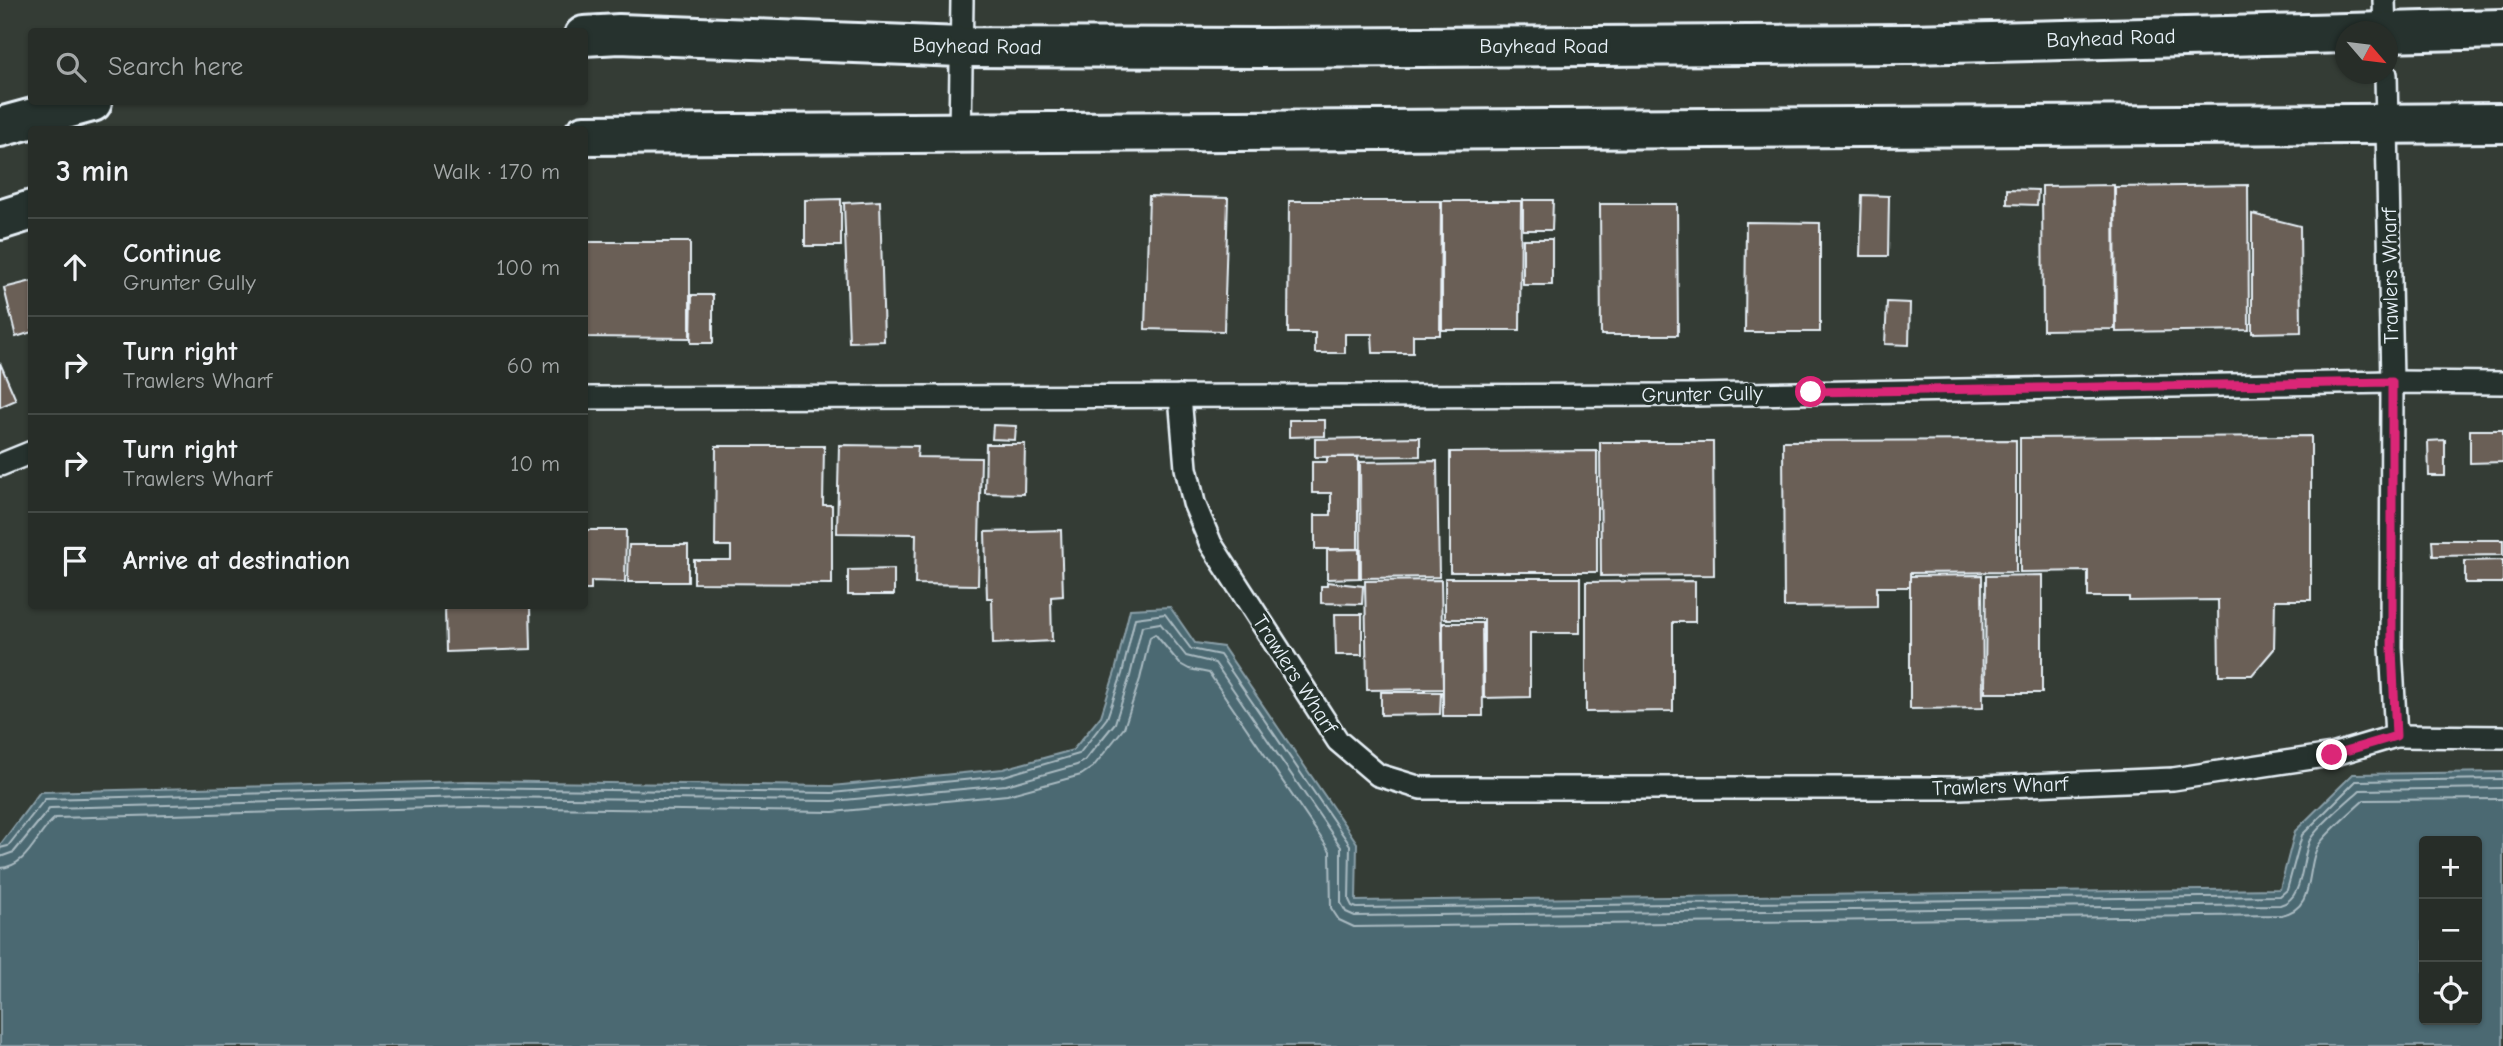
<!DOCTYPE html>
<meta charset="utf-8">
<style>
:root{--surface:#272d28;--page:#333934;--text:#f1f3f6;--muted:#a4a8a8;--line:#434945}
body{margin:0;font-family:"Comic Neue",sans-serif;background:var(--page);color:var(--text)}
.controls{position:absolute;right:21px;bottom:21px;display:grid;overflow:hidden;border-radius:7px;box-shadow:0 2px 5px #0004}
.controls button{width:63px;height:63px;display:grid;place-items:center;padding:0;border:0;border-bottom:2px solid var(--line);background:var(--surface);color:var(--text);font:35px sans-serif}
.compass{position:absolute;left:2335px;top:21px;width:63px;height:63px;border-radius:50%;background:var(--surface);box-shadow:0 2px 5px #0004;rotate:118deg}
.stop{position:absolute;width:21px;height:21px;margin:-16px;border:5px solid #db2777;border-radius:50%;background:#fff}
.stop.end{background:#db2777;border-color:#fff;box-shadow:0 2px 7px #0008}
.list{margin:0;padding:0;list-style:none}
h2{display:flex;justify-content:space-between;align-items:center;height:91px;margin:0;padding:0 28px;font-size:30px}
h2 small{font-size:23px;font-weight:400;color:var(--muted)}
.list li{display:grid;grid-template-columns:46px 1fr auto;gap:21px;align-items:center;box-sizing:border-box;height:98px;padding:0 28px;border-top:2px solid var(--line)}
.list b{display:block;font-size:26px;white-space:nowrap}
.list p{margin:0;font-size:23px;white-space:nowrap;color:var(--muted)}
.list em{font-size:23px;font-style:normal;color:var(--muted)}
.icon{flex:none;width:38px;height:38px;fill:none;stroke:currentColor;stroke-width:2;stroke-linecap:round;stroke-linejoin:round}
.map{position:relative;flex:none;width:2503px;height:1046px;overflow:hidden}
.search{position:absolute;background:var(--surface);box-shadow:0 2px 5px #0004;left:28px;top:28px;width:560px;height:77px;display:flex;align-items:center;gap:18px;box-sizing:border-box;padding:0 24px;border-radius:7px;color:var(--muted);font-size:26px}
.panel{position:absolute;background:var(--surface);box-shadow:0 2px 5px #0004;left:28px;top:126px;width:560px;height:483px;border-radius:7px}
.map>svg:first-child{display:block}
.water{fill:#4c6972;stroke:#8a9fa8;stroke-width:2;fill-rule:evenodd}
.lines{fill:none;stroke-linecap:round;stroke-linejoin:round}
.shore{stroke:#aabbc2;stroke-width:2}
.building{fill:#6a5e56;stroke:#e8f1f8;stroke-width:2}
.lane-casing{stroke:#e8f1f8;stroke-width:26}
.street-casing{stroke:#e8f1f8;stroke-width:44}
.lane{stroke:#26332d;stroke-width:21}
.street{stroke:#26332d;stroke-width:38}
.route{stroke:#db2777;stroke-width:9}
.labels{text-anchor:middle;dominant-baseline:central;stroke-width:6;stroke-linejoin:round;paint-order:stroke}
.street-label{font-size:21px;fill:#e8f1f8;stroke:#26332d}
</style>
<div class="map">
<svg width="2503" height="1046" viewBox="0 0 2503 1046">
<rect width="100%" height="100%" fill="#343c35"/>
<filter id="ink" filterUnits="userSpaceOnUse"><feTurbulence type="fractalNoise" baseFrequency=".0143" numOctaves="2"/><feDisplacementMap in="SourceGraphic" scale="14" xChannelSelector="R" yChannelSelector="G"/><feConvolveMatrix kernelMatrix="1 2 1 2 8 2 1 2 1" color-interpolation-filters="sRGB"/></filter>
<g filter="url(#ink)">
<!-- water -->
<path class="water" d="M1170 607 1195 643 1223 647 1357 843 1356 901 2280 889 2295 831 2353 774 2503 772V1046H0V845L40 792 469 781 832 786 1003 769 1073 750 1101 716 1115 672 1130 609ZM2424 841H2477V1020H2424Z"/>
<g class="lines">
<!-- shore -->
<g class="shore">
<path d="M0 848 8 846 45 799 469 788 832 793 1004 776 1079 754 1107 718 1122 674 1135 618 1165 614 1191 649 1220 655 1350 845 1349 900 1352 906 1357 908 2280 896 2287 890 2302 835 2356 781 2503 779"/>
<path d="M0 857 14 852 50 808 470 797 833 801 1006 785 1077 765 1085 760 1115 723 1130 676 1142 626 1160 623 1186 656 1215 663 1341 847V903L1346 912 1355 916 2280 905C2304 899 2301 861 2309 842 2313 830 2349 800 2360 790L2503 788"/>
<path d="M0 868C28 867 36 834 55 818L470 807 833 812 1007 795 1081 775 1093 767 1124 728 1140 679 1150 637 1155 634 1180 664 1189 669 1209 673 1330 851 1331 908 1339 920 1354 927 2281 915C2318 909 2304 866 2320 843 2332 828 2350 813 2364 800L2503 799"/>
</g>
</g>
<!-- building -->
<g class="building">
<path d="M2114 185 2115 329 2043 330 2042 186Z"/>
<path d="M2248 185 2249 330 2116 332 2115 187Z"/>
<path d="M2007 189 2038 190 2037 205 2007 204Z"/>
<path d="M1862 195 1889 196 1888 256H1860Z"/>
<path d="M1149 196 1228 198 1224 331 1145 329Z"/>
<path d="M841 199V246H805V200Z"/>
<path d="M1523 200H1553L1552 230H1523Z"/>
<path d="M880 201 884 341 849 342 844 203Z"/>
<path d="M1289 201H1441L1440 335H1413V353H1373L1372 334H1345V353H1315V333H1288Z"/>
<path d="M1442 201H1521L1520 330H1442Z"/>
<path d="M1600 204H1677L1678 335H1601Z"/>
<path d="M2252 214 2300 226 2301 332 2252 333Z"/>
<path d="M1746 222 1820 223V332H1745Z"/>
<rect x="1523" y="239" width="29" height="46"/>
<path d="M584 242H690V338L584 337Z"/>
<path d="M32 281V332L16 337 4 288Z"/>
<path d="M692 295H713V343H691Z"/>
<path d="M1887 302 1910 303 1909 345 1885 344Z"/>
<path d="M0 363 16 400 0 407Z"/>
<path d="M1289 420H1325V436L1289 437Z"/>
<path d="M993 425 1016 426 1015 440 992 439Z"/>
<path d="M2470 430H2503V462L2470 463Z"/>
<path d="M2311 436V600H2275L2274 649 2252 675H2219L2218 600 2129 601V597H2088V571L2020 572V438Z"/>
<path d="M1420 437V456L1315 457V439Z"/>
<path d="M2016 440V572L1910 573V587H1877V606L1784 607 1783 441Z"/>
<path d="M2445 440V476H2429L2428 441Z"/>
<path d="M1600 442H1713L1714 575 1601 576Z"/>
<path d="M986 444H1025L1024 494 985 493Z"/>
<path d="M839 445 918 446 917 457 981 458 978 585 915 584 916 534 837 533Z"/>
<path d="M716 446H824L823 505H832V584L694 583V560H731V546H715Z"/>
<path d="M1597 451V572H1450V452Z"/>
<path d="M1327 457H1358V549H1315V515H1331V493H1312V462H1327Z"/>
<path d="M1437 461 1439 577 1361 578 1360 462Z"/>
<path d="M584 530H626L625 582 591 581V590H584Z"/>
<path d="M1061 530 1063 596 1051 597 1052 641 993 644 992 598H987L985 532Z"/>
<path d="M2432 540H2503V555L2433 556Z"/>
<path d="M629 545H688V582H628Z"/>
<path d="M1359 549V578L1327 579V550Z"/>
<path d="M2503 560V583H2465V561Z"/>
<path d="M894 569V595H848V570Z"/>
<path d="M1982 575 1983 708 1910 709V576Z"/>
<path d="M2042 575V693H1985L1986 576Z"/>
<path d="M1445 578H1580V633H1530V697L1484 698V619H1445Z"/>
<path d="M1441 580 1443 689 1367 690 1365 581Z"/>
<path d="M1695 581V622H1673V711L1586 712V582Z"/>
<path d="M1327 582 1363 586 1362 604 1321 603V586H1327Z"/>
<path d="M445 606H530L531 649 446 652Z"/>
<path d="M1335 614H1362V655H1336Z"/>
<path d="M1443 623H1482L1483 716H1443Z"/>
<path d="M1381 692H1441L1440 714 1381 715Z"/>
</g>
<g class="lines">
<!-- lane casing -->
<g class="lane-casing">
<g id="lane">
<path d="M2384 0 2385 32"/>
<path d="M960 133 962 0"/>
<path d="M1180 396 1186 468 1194 503 1211 544 1338 741 1378 775 1421 788H1960L2173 779 2332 755 2396 736 2391 647 2392 382 2386 74"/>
<path d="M584 398 1693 395 2392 382 2503 383"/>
<path d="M0 465 32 452"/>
<path d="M2396 736 2503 737"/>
</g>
</g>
<!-- street casing -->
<g class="street-casing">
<g id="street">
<path d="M584 36 619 34 961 47 1267 48 1910 44 2503 29"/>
<path d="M0 127 92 102"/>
<path d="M584 135 2503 123"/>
<path d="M0 220 32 210"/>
</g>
</g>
<!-- lane -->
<use href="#lane" class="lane"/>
<!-- street -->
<use href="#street" class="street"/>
</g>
</g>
<g class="lines" filter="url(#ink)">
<!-- route -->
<path class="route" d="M1811 392 2392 382V648L2396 736 2332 755"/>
</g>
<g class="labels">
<!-- street labels -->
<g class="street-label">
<text transform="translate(2111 38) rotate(-2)">Bayhead Road</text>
<text transform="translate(977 46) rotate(1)">Bayhead Road</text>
<text x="1544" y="46">Bayhead Road</text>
<text transform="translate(2390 276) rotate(-91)">Trawlers Wharf</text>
<text transform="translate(1702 394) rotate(-1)">Grunter Gully</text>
<text transform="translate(1295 674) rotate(57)">Trawlers Wharf</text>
<text transform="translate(2000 786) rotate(-2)">Trawlers Wharf</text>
</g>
</g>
</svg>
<div class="controls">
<button>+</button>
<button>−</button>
<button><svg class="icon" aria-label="locate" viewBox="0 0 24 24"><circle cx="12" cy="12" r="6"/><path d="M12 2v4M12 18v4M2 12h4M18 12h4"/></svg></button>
</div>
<svg class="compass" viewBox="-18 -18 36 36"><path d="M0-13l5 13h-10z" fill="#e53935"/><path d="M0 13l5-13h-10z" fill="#a4a8a8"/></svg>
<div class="stop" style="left:1811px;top:392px"></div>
<div class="stop end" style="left:2332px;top:755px"></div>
<div class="search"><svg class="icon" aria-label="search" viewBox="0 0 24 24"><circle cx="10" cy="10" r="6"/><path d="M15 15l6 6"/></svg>Search here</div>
<section class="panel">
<h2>3 min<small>Walk · 170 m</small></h2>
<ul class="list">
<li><svg class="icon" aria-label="ahead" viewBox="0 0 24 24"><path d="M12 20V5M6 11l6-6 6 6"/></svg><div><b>Continue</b><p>Grunter Gully</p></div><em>100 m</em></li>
<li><svg class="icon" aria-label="right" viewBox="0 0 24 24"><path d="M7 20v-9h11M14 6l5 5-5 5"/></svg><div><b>Turn right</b><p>Trawlers Wharf</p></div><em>60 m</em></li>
<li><svg class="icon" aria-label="right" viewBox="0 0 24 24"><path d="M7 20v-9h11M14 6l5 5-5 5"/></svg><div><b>Turn right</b><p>Trawlers Wharf</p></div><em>10 m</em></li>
<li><svg class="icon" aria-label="arrive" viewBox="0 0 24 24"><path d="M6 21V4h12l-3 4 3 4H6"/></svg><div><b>Arrive at destination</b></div></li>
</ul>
</section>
</div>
